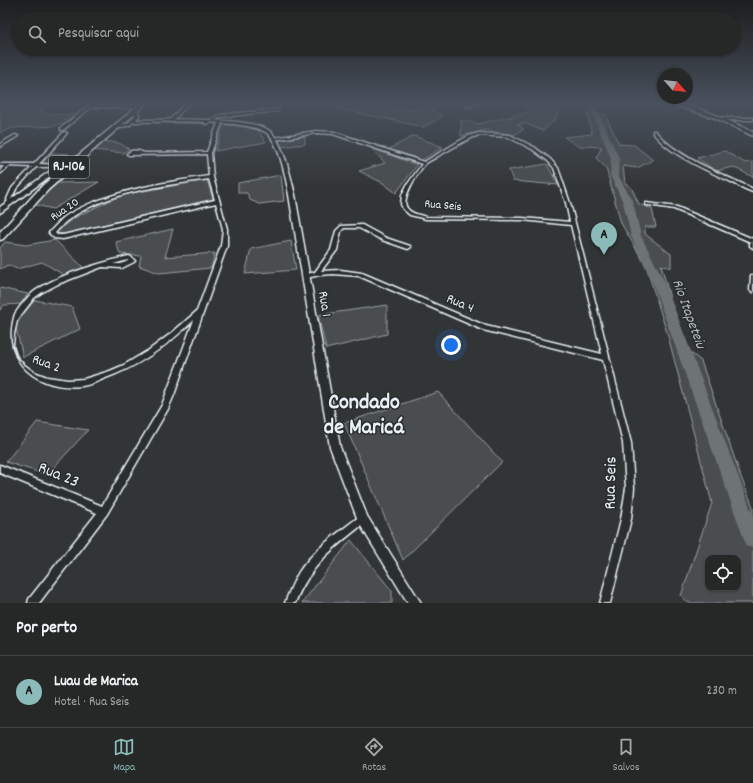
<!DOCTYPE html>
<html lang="pt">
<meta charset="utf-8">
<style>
:root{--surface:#262828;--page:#323434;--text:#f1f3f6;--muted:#a4a6a8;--line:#424445;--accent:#8bbbb9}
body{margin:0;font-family:Dekko,sans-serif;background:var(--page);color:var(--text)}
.controls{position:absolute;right:12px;bottom:12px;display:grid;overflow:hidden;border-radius:8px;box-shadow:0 1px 3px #0004}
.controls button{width:36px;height:36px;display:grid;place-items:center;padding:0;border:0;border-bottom:1px solid var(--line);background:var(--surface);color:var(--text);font:20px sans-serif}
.compass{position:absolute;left:657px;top:68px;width:36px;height:36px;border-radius:50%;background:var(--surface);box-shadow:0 1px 3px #0004;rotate:117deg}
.you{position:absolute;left:451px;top:345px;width:14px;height:14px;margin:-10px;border:3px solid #fff;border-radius:50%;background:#1a73e8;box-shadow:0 0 0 6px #1a73e833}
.badge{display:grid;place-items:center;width:26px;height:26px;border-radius:50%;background:var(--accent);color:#111;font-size:13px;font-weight:700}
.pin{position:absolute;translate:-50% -33px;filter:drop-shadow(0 1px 2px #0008)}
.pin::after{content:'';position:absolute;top:21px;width:14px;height:12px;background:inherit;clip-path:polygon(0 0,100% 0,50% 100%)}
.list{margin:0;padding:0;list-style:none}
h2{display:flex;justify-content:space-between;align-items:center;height:52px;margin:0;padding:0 16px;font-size:17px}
h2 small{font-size:13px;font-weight:400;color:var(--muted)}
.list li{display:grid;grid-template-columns:26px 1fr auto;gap:12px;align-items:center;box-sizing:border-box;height:72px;padding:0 16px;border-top:1px solid var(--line)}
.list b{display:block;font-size:15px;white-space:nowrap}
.list p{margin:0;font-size:13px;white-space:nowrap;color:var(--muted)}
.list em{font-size:13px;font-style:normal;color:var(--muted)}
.icon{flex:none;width:22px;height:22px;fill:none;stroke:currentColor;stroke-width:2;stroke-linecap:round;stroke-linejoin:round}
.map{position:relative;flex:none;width:753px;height:603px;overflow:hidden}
.search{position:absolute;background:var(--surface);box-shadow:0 1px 3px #0004;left:12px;right:12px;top:12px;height:44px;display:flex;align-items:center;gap:10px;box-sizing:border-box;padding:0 14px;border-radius:22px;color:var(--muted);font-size:15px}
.sheet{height:124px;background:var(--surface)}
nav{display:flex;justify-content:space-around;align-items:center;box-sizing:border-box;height:56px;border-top:1px solid var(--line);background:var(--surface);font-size:11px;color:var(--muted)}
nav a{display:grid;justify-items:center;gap:2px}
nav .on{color:var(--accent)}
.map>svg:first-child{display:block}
.green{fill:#494d4f;stroke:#989fa4;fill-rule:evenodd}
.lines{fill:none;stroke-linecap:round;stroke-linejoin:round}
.river{fill:#6e7376;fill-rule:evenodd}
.minor-casing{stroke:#e8f1f8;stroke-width:3}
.tertiary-casing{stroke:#e8f1f8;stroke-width:3}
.primary-casing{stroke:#e8f1f8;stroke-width:3}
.trunk-casing{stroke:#e8f1f8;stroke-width:3}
.minor{fill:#2a2d2e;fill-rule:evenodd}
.tertiary{fill:#2a2d2e;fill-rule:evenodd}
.primary{fill:#2a2d2e;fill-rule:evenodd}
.trunk{fill:#2a2d2e;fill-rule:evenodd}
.labels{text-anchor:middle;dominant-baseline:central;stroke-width:3;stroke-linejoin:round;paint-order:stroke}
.far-street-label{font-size:12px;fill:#e8f1f8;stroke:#2a2d2e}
.shield{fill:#2a2d2e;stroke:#afb6bb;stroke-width:1}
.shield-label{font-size:13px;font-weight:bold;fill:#e8f1f8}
.street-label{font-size:14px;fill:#e8f1f8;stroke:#2a2d2e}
.water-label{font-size:15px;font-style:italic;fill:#b1b8be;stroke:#2a2d2e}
.near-street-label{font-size:17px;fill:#e8f1f8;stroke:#2a2d2e}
.near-district-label{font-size:22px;font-weight:bold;fill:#e8f1f8;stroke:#2a2d2e}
</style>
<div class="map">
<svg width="753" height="603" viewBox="0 0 753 603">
<rect width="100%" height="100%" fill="#323536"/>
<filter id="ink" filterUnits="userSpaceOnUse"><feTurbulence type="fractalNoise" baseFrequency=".025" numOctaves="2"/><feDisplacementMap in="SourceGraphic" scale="8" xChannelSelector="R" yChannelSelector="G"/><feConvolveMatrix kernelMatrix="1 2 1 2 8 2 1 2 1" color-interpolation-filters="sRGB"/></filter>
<g filter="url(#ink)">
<!-- green -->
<g class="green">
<path d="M0 103H43L41 113 73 115 56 126 12 128 0 133Z"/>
<path d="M328 103H369L373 107 406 110 428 107 443 116 424 127 340 109Z"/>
<path d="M521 103H560L556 119 543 131 524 123 518 125 524 129 514 135 485 130 461 136V120L479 124 530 112Z"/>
<path d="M587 113 605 114 619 144 634 145 653 160 637 168 623 166 625 183 631 187 639 204 652 209 656 227H645V234L671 254V268L661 265 673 309 691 353 701 361 741 477 753 507V603H689L681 596 712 503 668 336 646 266 621 223 606 168 596 158 602 147 578 146 564 137 592 134ZM708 558H738V588H708Z"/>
<path d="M224 125H238L258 130 266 142 215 151Z"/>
<path d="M305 136V144L280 147 279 140Z"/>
<path d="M414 136 443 147 422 160 389 149Z"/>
<path d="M103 141 119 143 129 149 123 153 92 150Z"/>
<path d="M371 148 417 165 396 193 383 183 359 171 385 163Z"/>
<path d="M725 151 745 163 753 162V177L733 167 716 171 697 158Z"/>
<path d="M52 153 69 154 57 164 42 163Z"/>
<path d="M547 164 558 185 513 181 509 170Z"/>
<path d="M281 175 284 201 259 204 250 200 247 193H238V183Z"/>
<path d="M207 180 213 199 65 234 56 233 72 219 121 195Z"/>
<path d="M99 182 53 209 32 204 58 183Z"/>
<path d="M173 229 165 257 215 253 211 268 159 273 139 266 141 256 120 254 116 242Z"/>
<path d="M55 240 84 268 64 275 42 262 17 269 8 265 0 269V248L5 242 26 245Z"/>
<path d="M291 241 296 270 245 274 251 249Z"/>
<path d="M0 288 28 294 21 304 4 305 0 310Z"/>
<path d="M35 300 72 307 80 329 23 357 15 324Z"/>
<path d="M387 305V334L326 349 318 315Z"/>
<path d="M438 392 502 462 403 560 344 423Z"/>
<path d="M37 422 88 430 47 475 6 462Z"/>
<path d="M351 540 392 591V603H302Z"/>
</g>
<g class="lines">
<!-- river -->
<path class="river" d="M588 103H594L619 158 618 175 633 202 641 236 664 281 753 515V548L746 546 744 539 652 281 631 236 623 202 610 175 611 158Z"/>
<!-- minor casing -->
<g class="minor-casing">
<g id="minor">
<path d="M92 103H96L93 105 134 106 136 107 134 108 91 107 63 130H61V128Z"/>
<path d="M185 103H189L172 122H170V120Z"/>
<path d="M474 103H480L468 107 466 106Z"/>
<path d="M277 109H278V111L221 117 207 124 204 123 220 115Z"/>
<path d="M220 122 222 123 211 153 213 177 227 229V246L174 395 168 409 107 514 39 603H28L29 599 97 513 0 473V465L102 506 162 405 194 320C167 346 138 367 103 379 96 382 89 385 82 386 39 391 0 363 15 314 21 305 27 297 35 291 59 274 101 263 129 256L131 257 135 261 134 262 122 268 102 267 58 284 41 293 34 298 24 311 17 321 14 334 13 346 16 356 23 364 34 372 47 377 68 380 84 379 110 371 124 365 149 350 173 332 197 311 221 246 223 229 216 203 63 239 54 238 49 233C53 228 58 223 62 219 69 213 80 208 89 204 127 188 168 182 209 176L207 154 129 155 127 154C132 148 139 151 145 153L207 152 218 123ZM209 179 215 200 63 235H57L55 233C59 229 63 223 68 220 108 191 162 186 209 179ZM128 260V261L121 264H113Z"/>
<path d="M316 131 334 132 424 162 468 136 479 133 510 135 534 147 550 159 558 168 570 203 631 443 634 488 631 519 610 603H600L621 519 626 488 623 443 603 360 483 330 359 276 333 274 320 275 306 278 303 276 304 275 315 272 331 250 336 231 341 226 362 225 386 238 410 246 411 247 408 249 382 240 359 228H344L341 231 337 250 321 271 340 270 362 273 486 326 602 354 571 225 522 220 426 219 410 215 403 209 401 204 402 195 407 185 422 164 333 134 316 133 274 140 272 139 274 138ZM479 135 508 137 532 149 548 161 554 168 566 203 570 222 522 218 426 217C420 215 411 214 407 208 400 199 419 171 425 164 428 161 434 159 438 156 452 149 464 140 479 135Z"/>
<path d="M653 131H655C679 159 721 173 753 189V192C744 189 734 183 725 179 700 167 671 155 653 133Z"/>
<path d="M64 132 67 133 39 164 61 165 63 166 62 167H36L16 189 11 199 12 202V203H8L7 199 12 188 32 167 9 166 0 174V171L4 166H0V164H34Z"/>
<path d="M15 135 18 136 0 147V144Z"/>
<path d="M646 203 677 207 753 239V243L674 209 648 205H646Z"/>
<path d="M363 514 366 516 368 519 366 522C335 546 310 565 295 603H285C289 592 293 582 299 572 314 549 338 533 360 516Z"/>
</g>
</g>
<!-- tertiary casing -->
<g class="tertiary-casing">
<g id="tertiary">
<path d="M136 109 138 110 139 116 136 120C160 120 256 116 271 132 284 145 291 178 295 195L340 447 367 516 421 603H408L359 523 330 447 289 195C286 178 280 147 269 135 254 118 158 122 133 122L130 125 113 130V128L128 123 135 116 134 110Z"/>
<path d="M723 118H753V120H722L721 119Z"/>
<path d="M753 241V248L750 246V243Z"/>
<path d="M751 276H753V292L750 290Z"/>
</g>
</g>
<!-- primary casing -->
<g class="primary-casing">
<path id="primary" d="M668 103C693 103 730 121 753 132V136L715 118Z"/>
</g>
<!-- trunk casing -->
<g class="trunk-casing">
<g id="trunk">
<path d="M141 103H147L49 189 3 239 0 240V232L43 185Z"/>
<path d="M67 159 72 160 0 213V207Z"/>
</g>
</g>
<!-- minor -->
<use href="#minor" class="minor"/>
<!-- tertiary -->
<use href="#tertiary" class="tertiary"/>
<!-- primary -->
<use href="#primary" class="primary"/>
<!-- trunk -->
<use href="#trunk" class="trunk"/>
</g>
</g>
<!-- sky -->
<linearGradient id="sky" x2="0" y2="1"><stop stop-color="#1c1d1e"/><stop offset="0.55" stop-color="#49515d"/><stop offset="1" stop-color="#49515d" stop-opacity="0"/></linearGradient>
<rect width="753" height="188" fill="url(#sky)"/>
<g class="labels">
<!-- far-street labels -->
<g class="far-street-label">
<text transform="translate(443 206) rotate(5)">Rua Seis</text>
<text transform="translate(65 210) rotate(-34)">Rua 20</text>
</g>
<!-- shield labels -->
<rect class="shield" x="49" y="156" width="40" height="22" rx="3"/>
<g class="shield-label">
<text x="69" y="167">RJ-106</text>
</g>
<!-- street labels -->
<g class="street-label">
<text transform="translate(324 304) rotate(81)">Rua 1</text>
<text transform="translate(460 304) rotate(23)">Rua 4</text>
<text transform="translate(46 364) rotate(20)">Rua 2</text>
</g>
<!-- water labels -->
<g class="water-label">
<text transform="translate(688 314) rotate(70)">Rio Itapeteiu</text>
</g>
<!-- near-street labels -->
<g class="near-street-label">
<text transform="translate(58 476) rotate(22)">Rua 23</text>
<text transform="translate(612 483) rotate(-89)">Rua Seis</text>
</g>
<!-- near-district labels -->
<g class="near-district-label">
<text x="364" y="403">Condado<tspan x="364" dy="25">de Maricá</tspan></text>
</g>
</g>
</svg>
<div class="controls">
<button><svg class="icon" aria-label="locate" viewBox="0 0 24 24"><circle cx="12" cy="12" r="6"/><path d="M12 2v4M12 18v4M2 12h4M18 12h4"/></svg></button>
</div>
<svg class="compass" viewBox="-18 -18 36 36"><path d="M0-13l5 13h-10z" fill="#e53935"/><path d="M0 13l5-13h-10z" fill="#a4a6a8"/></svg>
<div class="you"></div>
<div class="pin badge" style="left:604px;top:255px">A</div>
<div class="search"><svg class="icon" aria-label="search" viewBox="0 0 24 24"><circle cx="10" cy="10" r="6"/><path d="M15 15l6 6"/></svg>Pesquisar aqui</div>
</div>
<section class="sheet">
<h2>Por perto<small></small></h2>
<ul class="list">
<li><span class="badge">A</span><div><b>Luau de Marica</b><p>Hotel · Rua Seis</p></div><em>230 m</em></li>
</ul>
</section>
<nav>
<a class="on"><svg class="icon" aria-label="map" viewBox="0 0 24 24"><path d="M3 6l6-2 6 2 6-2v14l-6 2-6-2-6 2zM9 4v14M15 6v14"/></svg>Mapa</a>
<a><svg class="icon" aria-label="directions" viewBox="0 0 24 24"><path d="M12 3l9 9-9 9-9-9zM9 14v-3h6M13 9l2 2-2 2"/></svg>Rotas</a>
<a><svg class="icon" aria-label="saved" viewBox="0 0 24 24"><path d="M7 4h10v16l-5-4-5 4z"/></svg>Salvos</a>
</nav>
